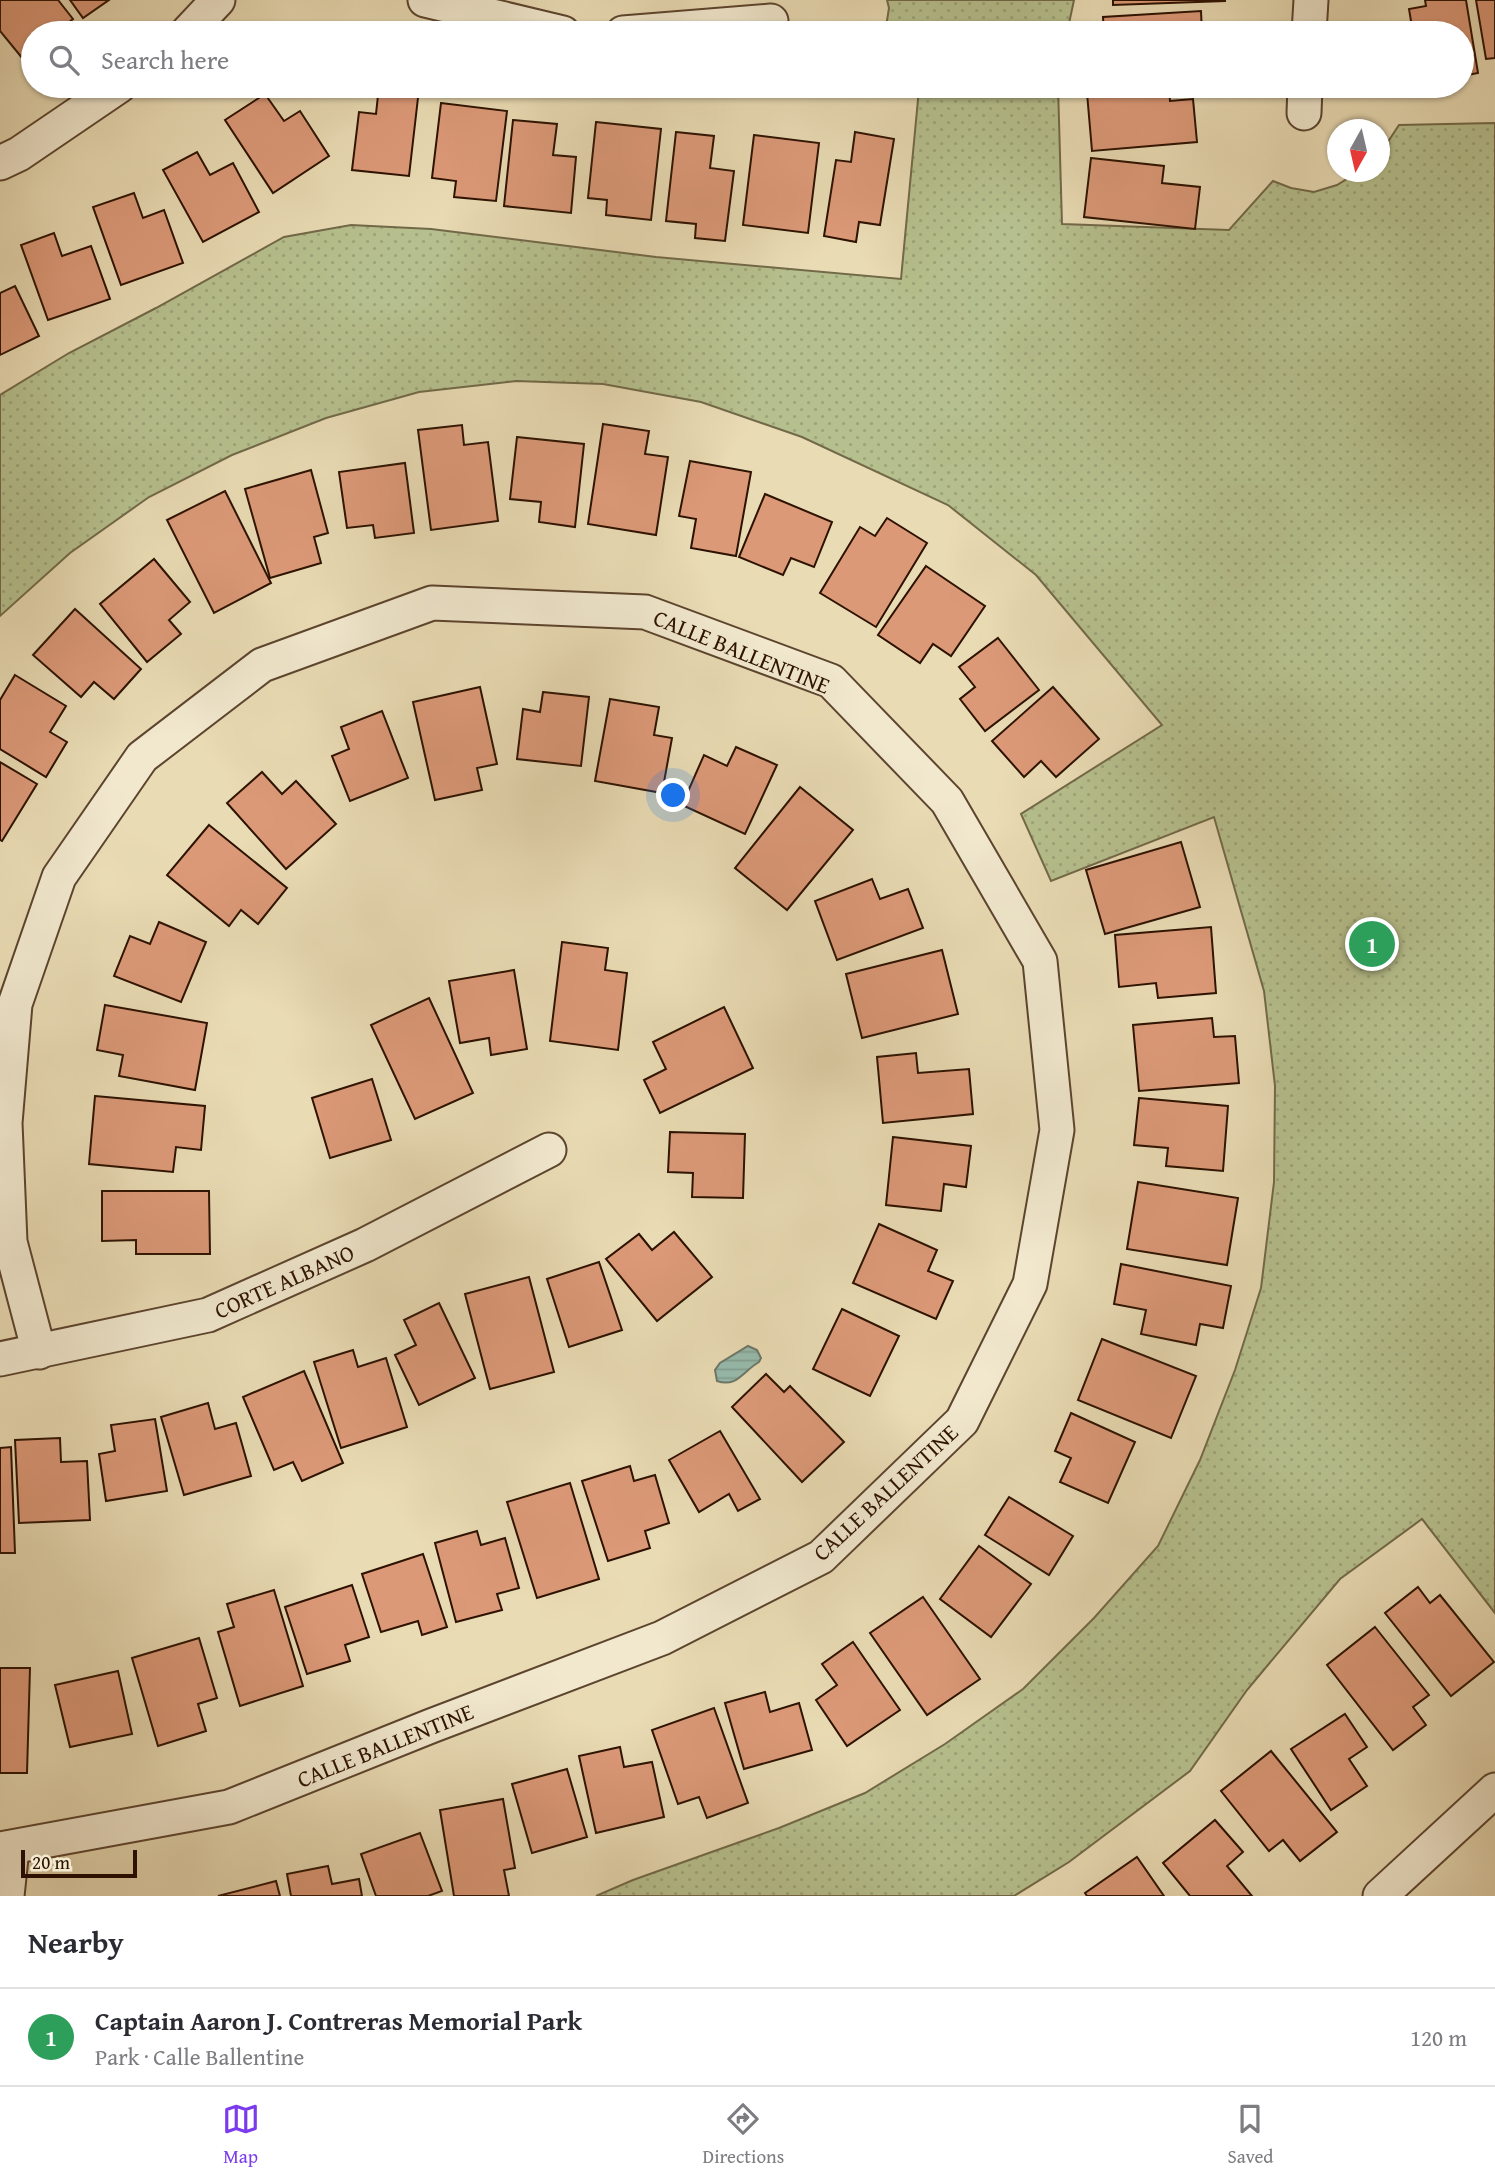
<!DOCTYPE html>
<meta charset="utf-8">
<style>
:root{--surface:#fff;--page:#f2f2f3;--text:#2b2b33;--muted:#7c7c81;--line:#e1e1e2;--accent:#7c3aed}
body{margin:0;font-family:"Gentium Book Plus",serif;background:var(--page);color:var(--text)}
.compass{position:absolute;left:1327px;top:119px;width:63px;height:63px;border-radius:50%;background:var(--surface);box-shadow:0 2px 5px #0004;rotate:188deg}
.scale{position:absolute;left:21px;bottom:18px;width:116px;box-sizing:border-box;padding-left:7px;border:4px solid #2d1201;border-top:0;font-size:19px;line-height:24px;white-space:nowrap;color:#2d1201;-webkit-text-stroke:5px #f1e8ce;paint-order:stroke}
.you{position:absolute;left:674px;top:796px;width:24px;height:24px;margin:-18px;border:5px solid #fff;border-radius:50%;background:#1a73e8;box-shadow:0 0 0 10px #1a73e833}
.badge{display:grid;place-items:center;width:46px;height:46px;border-radius:50%;background:var(--accent);color:#fff;font-size:23px;font-weight:700}
.pin{position:absolute;translate:-50% -50%;border:4px solid #fff;box-shadow:0 2px 7px #0006}
.list{margin:0;padding:0;list-style:none}
h2{display:flex;justify-content:space-between;align-items:center;height:91px;margin:0;padding:0 28px;font-size:30px}
h2 small{font-size:23px;font-weight:400;color:var(--muted)}
.list li{display:grid;grid-template-columns:46px 1fr auto;gap:21px;align-items:center;box-sizing:border-box;height:98px;padding:0 28px;border-top:2px solid var(--line)}
.list b{display:block;font-size:26px;white-space:nowrap}
.list p{margin:0;font-size:23px;white-space:nowrap;color:var(--muted)}
.list em{font-size:23px;font-style:normal;color:var(--muted)}
.icon{flex:none;width:38px;height:38px;fill:none;stroke:currentColor;stroke-width:2;stroke-linecap:round;stroke-linejoin:round}
.map{position:relative;flex:none;width:1495px;height:1896px;overflow:hidden}
.search{position:absolute;background:var(--surface);box-shadow:0 2px 5px #0004;left:21px;right:21px;top:21px;height:77px;display:flex;align-items:center;gap:18px;box-sizing:border-box;padding:0 24px;border-radius:38px;color:var(--muted);font-size:26px}
.sheet{height:189px;background:var(--surface)}
nav{display:flex;justify-content:space-around;align-items:center;box-sizing:border-box;height:98px;border-top:2px solid var(--line);background:var(--surface);font-size:19px;color:var(--muted)}
nav a{display:grid;justify-items:center;gap:4px}
nav .on{color:var(--accent)}
.map>svg:first-child{display:block}
.grass{fill:url(#grass-dots);stroke:#726948;stroke-width:2}
.water{fill:url(#water-rules);stroke:#6d7768;stroke-width:2}
.building{fill:#dc9978;stroke:#2d1201;stroke-width:2}
.lines{fill:none;stroke-linecap:round;stroke-linejoin:round}
.street-casing{stroke:#5c442e;stroke-width:37}
.street{stroke:#f1e8ce;stroke-width:33}
.labels{text-anchor:middle;dominant-baseline:central;stroke-width:5;stroke-linejoin:round;paint-order:stroke}
.street-label{font-size:23px;fill:#2d1201;stroke:#f1e8ce}
</style>
<div class="map">
<svg width="1495" height="1896" viewBox="0 0 1495 1896">
<defs>
<pattern id="grass-dots" width="8" height="8" patternUnits="userSpaceOnUse" patternTransform="scale(1.75)"><rect width="8" height="8" fill="#b6c08e"/><path d="M2 2h.1M6 6h.1" fill="none" stroke="#9da479" stroke-width="1.8" stroke-linecap="round"/></pattern>
<pattern id="water-rules" width="6" height="5" patternUnits="userSpaceOnUse" patternTransform="scale(1.75)"><rect width="6" height="5" fill="#97bbad"/><path d="M0 2.5h6" fill="none" stroke="#82a093"/></pattern>
</defs>
<rect width="100%" height="100%" fill="#e9dbb4"/>
<filter id="stains"><feTurbulence type="fractalNoise" baseFrequency=".00286" numOctaves="4"/><feColorMatrix values="0 0 0 0 .2 0 0 0 0 .09 0 0 0 0 .02 0 0 0 .5 -.17"/></filter>
<radialGradient id="worn" r=".72"><stop offset=".6" stop-color="#630" stop-opacity="0"/><stop offset="1" stop-color="#630" stop-opacity=".3"/></radialGradient>
<!-- grass -->
<g class="grass">
<path d="M887 0H1074L1067 33H885L889 8Z"/>
<path d="M914 86H1058L1062 224 1229 230 1273 181 1291 188 1314 192 1337 185 1358 172H1380V154L1399 125 1495 123V1613L1422 1519 1340 1579 1247 1690 1190 1771 1069 1862 1014 1896H596L633 1880 779 1828 865 1793 945 1744 1023 1689 1094 1618 1158 1546 1200 1460 1235 1370 1261 1288 1274 1182 1275 1086 1264 991 1214 817 1051 881 1021 814 1162 725 1036 575 948 505 802 437 701 402 603 384 516 381 419 392 326 418 232 455 149 497 70 553 0 616V395L69 353 156 308 284 237 351 225 431 229 656 257 901 279 919 89Z"/>
</g>
<!-- water -->
<path class="water" d="M748 1346 757 1350 761 1358 759 1362C743 1371 737 1388 717 1381L715 1370 720 1363Z"/>
<!-- building -->
<g class="building">
<path d="M0 0H58L73 19 55 33H33V51L23 59 0 31Z"/>
<path d="M70 0H109L83 18Z"/>
<path d="M1113 0H1225V1L1113 5Z"/>
<path d="M1425 0H1466L1478 73 1462 76V33H1413L1409 9 1426 6Z"/>
<path d="M1476 0H1495V58L1486 59Z"/>
<path d="M1201 11 1202 33H1104L1103 17Z"/>
<path d="M379 86 419 89 409 176 352 170 359 112 376 114Z"/>
<path d="M1169 87 1170 101 1193 99 1197 142 1092 151 1087 93Z"/>
<path d="M265 94 284 121 300 111 329 156 273 193 225 120Z"/>
<path d="M441 103 507 111 496 201 454 197 456 181 432 178Z"/>
<path d="M513 120 557 124 553 155 576 157 571 213 504 206Z"/>
<path d="M596 122 661 129 651 220 606 215 607 200 588 198Z"/>
<path d="M676 132 714 136 710 168 734 171 725 241 695 238 696 224 666 221Z"/>
<path d="M855 132 894 139 880 225 859 222 856 242 824 236 836 160 851 162Z"/>
<path d="M754 135 819 143 808 233 743 225Z"/>
<path d="M197 152 210 175 233 163 259 212 203 242 163 170Z"/>
<path d="M1091 158 1164 166 1162 183 1200 187 1195 229 1084 217Z"/>
<path d="M134 193 143 218 164 210 183 263 121 285 93 207Z"/>
<path d="M54 233 62 256 91 246 110 299 48 320 21 245Z"/>
<path d="M15 286 39 336 0 355V293Z"/>
<path d="M603 424 649 431 645 454 668 457 656 535 588 524Z"/>
<path d="M462 425 464 445 488 442 498 521 431 530 418 430Z"/>
<path d="M517 437 584 444 575 527 539 522 541 502 510 499Z"/>
<path d="M690 461 751 472 736 556 691 548 696 519 679 516Z"/>
<path d="M405 463 414 533 375 538 373 525 347 528 339 472Z"/>
<path d="M311 470 328 533 314 537 321 563 270 578 245 489Z"/>
<path d="M225 491 271 583 214 613 167 520Z"/>
<path d="M765 494 832 522 814 567 791 558 783 575 739 557Z"/>
<path d="M887 518 927 543 876 627 820 593 860 527 875 536Z"/>
<path d="M154 559 190 602 169 620 181 634 147 662 100 604Z"/>
<path d="M926 566 985 606 951 656 933 644 920 663 878 635Z"/>
<path d="M75 609 141 669 114 699 94 682 81 697 33 655Z"/>
<path d="M998 638 1039 690 985 731 960 699 975 687 959 667Z"/>
<path d="M15 675 66 706 50 732 67 742 46 777 0 749V700Z"/>
<path d="M480 687 497 764 477 768 482 790 435 800 413 702Z"/>
<path d="M1053 687 1099 739 1056 777 1041 761 1024 777 992 741Z"/>
<path d="M543 692 589 697 581 766 517 759 523 709 540 712Z"/>
<path d="M610 699 659 707 654 735 672 738 662 793 595 781Z"/>
<path d="M382 711 408 778 350 801 332 756 349 749 341 727Z"/>
<path d="M736 747 777 765 745 834 682 805 704 755 727 766Z"/>
<path d="M0 762 37 784 2 841 0 840Z"/>
<path d="M262 772 282 794 296 781 336 824 286 869 227 803Z"/>
<path d="M800 787 853 830 787 910 735 868Z"/>
<path d="M209 825 287 888 258 924 241 910 229 926 167 875Z"/>
<path d="M1181 842 1200 907 1105 934 1086 870Z"/>
<path d="M872 879 880 899 908 889 923 928 837 960 815 901Z"/>
<path d="M159 922 206 942 181 1002 114 976 130 936 150 944Z"/>
<path d="M1211 927 1216 993 1158 998 1156 983 1119 987 1115 935Z"/>
<path d="M562 942 608 948 605 970 627 973 618 1050 550 1041Z"/>
<path d="M942 950 958 1014 862 1038 846 974Z"/>
<path d="M514 970 527 1049 491 1055 489 1038 460 1043 449 981Z"/>
<path d="M429 998 473 1093 415 1119 371 1025Z"/>
<path d="M105 1005 207 1023 195 1090 119 1076 123 1055 97 1050Z"/>
<path d="M724 1007 753 1068 660 1113 644 1080 666 1069 653 1042Z"/>
<path d="M1212 1018 1214 1037 1235 1036 1239 1083 1139 1091 1133 1025Z"/>
<path d="M916 1053 918 1073 969 1069 973 1114 883 1123 877 1057Z"/>
<path d="M372 1079 391 1140 330 1158 312 1098Z"/>
<path d="M95 1096 205 1106 201 1150 176 1147 173 1172 89 1164Z"/>
<path d="M1139 1098 1228 1106 1223 1171 1166 1166 1168 1148 1134 1145Z"/>
<path d="M670 1132 745 1134 743 1198 692 1197 693 1173 668 1172Z"/>
<path d="M893 1137 971 1146 966 1187 944 1184 941 1211 886 1205Z"/>
<path d="M1138 1182 1238 1198 1227 1265 1127 1249Z"/>
<path d="M102 1191H209L210 1254H136V1240L102 1241Z"/>
<path d="M879 1224 937 1250 928 1271 953 1281 936 1319 853 1283Z"/>
<path d="M674 1232 712 1277 657 1321 606 1259 639 1234 652 1250Z"/>
<path d="M599 1262 622 1330 569 1347 547 1279Z"/>
<path d="M1121 1264 1231 1286 1223 1328 1200 1324 1196 1345 1141 1334 1146 1310 1114 1304Z"/>
<path d="M529 1277 554 1372 490 1389 465 1294Z"/>
<path d="M439 1303 475 1378 419 1405 395 1355 416 1345 404 1320Z"/>
<path d="M842 1309 899 1336 870 1396 813 1369Z"/>
<path d="M1102 1339 1196 1376 1171 1438 1078 1400Z"/>
<path d="M353 1350 358 1367 386 1358 407 1427 341 1448 314 1362Z"/>
<path d="M304 1371 343 1463 302 1481 293 1462 274 1470 243 1397Z"/>
<path d="M766 1374 784 1392 790 1386 844 1442 802 1482 732 1407Z"/>
<path d="M208 1403 215 1429 236 1423 251 1476 184 1495 161 1417Z"/>
<path d="M1071 1413 1135 1442 1108 1503 1060 1482 1071 1458 1055 1451Z"/>
<path d="M155 1419 167 1491 106 1501 99 1454 115 1451 111 1425Z"/>
<path d="M720 1431 760 1499 738 1511 729 1494 699 1512 669 1460Z"/>
<path d="M60 1438 61 1462 87 1461 90 1520 19 1523 15 1440Z"/>
<path d="M11 1447 15 1553H0V1448Z"/>
<path d="M630 1466 634 1481 655 1475 669 1523 645 1531 650 1548 608 1561 582 1481Z"/>
<path d="M570 1483 599 1579 537 1598 507 1502Z"/>
<path d="M1009 1497 1073 1536 1049 1575 985 1535Z"/>
<path d="M477 1531 481 1545 505 1538 519 1588 497 1594 502 1610 456 1622 435 1543Z"/>
<path d="M979 1546 1031 1584 991 1637 940 1599Z"/>
<path d="M423 1554 447 1627 422 1635 418 1621 381 1632 362 1574Z"/>
<path d="M352 1585 369 1637 345 1645 350 1661 307 1674 285 1607Z"/>
<path d="M1418 1587 1430 1603 1440 1595 1494 1662 1451 1696 1385 1613Z"/>
<path d="M274 1590 303 1686 240 1706 218 1632 234 1627 227 1604Z"/>
<path d="M923 1597 980 1679 927 1715 870 1633Z"/>
<path d="M1375 1627 1429 1695 1413 1707 1426 1725 1393 1750 1327 1665Z"/>
<path d="M199 1638 217 1698 198 1704 206 1731 158 1746 132 1658Z"/>
<path d="M853 1642 900 1710 847 1746 816 1700 837 1685 822 1664Z"/>
<path d="M0 1668H30L27 1773H0Z"/>
<path d="M118 1671 132 1734 70 1747 55 1685Z"/>
<path d="M765 1692 770 1712 799 1703 812 1750 744 1769 725 1703Z"/>
<path d="M714 1708 748 1803 707 1818 699 1797 678 1804 652 1730Z"/>
<path d="M1345 1714 1367 1747 1349 1759 1367 1786 1331 1810 1291 1749Z"/>
<path d="M620 1747 624 1767 652 1762 664 1817 596 1833 579 1756Z"/>
<path d="M1271 1751 1337 1832 1300 1861 1283 1840 1269 1851 1221 1791Z"/>
<path d="M567 1769 587 1837 532 1853 512 1784Z"/>
<path d="M503 1799 515 1868 504 1870 509 1896H454L440 1810Z"/>
<path d="M1215 1820 1243 1852 1227 1866 1252 1896H1190L1163 1863Z"/>
<path d="M420 1833 442 1891 428 1896H376L361 1854Z"/>
<path d="M1137 1857 1164 1896H1087L1085 1893Z"/>
<path d="M328 1866 332 1884 359 1879 362 1896H291L287 1874Z"/>
<path d="M276 1881 280 1896H218Z"/>
</g>
<g class="lines">
<!-- street casing -->
<g class="street-casing">
<g id="street">
<path d="M425 0 563 33"/>
<path d="M187 33 218 0"/>
<path d="M623 33 771 21"/>
<path d="M1309 33 1311 0"/>
<path d="M1304 113 1305 86"/>
<path d="M0 163 19 154 119 86"/>
<path d="M0 1359 208 1315 365 1245 549 1150"/>
<path d="M0 1849 229 1807 431 1726 662 1638 821 1557 962 1421 1030 1284 1057 1130 1040 961 947 801 831 681 645 612 432 603 262 665 142 757 59 877 15 1004 5 1123 10 1242 39 1352"/>
<path d="M7 1896 12 1848"/>
<path d="M1380 1896 1495 1790"/>
</g>
</g>
<!-- street -->
<use href="#street" class="street"/>
</g>
<g class="labels">
<!-- street labels -->
<g class="street-label">
<text transform="translate(742 651) rotate(22)">CALLE BALLENTINE</text>
<text transform="translate(284 1281) rotate(-24)">CORTE ALBANO</text>
<text transform="translate(885 1492) rotate(-43)">CALLE BALLENTINE</text>
<text transform="translate(385 1745) rotate(-22)">CALLE BALLENTINE</text>
</g>
</g>
<rect width="100%" height="100%" filter="url(#stains)"/>
<rect width="100%" height="100%" fill="url(#worn)"/>
</svg>
<svg class="compass" viewBox="-18 -18 36 36"><path d="M0-13l5 13h-10z" fill="#e53935"/><path d="M0 13l5-13h-10z" fill="#7c7c81"/></svg>
<div class="scale">20 m</div>
<div class="you"></div>
<div class="pin badge" style="left:1372px;top:944px;background:#2e9e5b">1</div>
<div class="search"><svg class="icon" aria-label="search" viewBox="0 0 24 24"><circle cx="10" cy="10" r="6"/><path d="M15 15l6 6"/></svg>Search here</div>
</div>
<section class="sheet">
<h2>Nearby<small></small></h2>
<ul class="list">
<li><span class="badge" style="background:#2e9e5b">1</span><div><b>Captain Aaron J. Contreras Memorial Park</b><p>Park · Calle Ballentine</p></div><em>120 m</em></li>
</ul>
</section>
<nav>
<a class="on"><svg class="icon" aria-label="map" viewBox="0 0 24 24"><path d="M3 6l6-2 6 2 6-2v14l-6 2-6-2-6 2zM9 4v14M15 6v14"/></svg>Map</a>
<a><svg class="icon" aria-label="directions" viewBox="0 0 24 24"><path d="M12 3l9 9-9 9-9-9zM9 14v-3h6M13 9l2 2-2 2"/></svg>Directions</a>
<a><svg class="icon" aria-label="saved" viewBox="0 0 24 24"><path d="M7 4h10v16l-5-4-5 4z"/></svg>Saved</a>
</nav>
